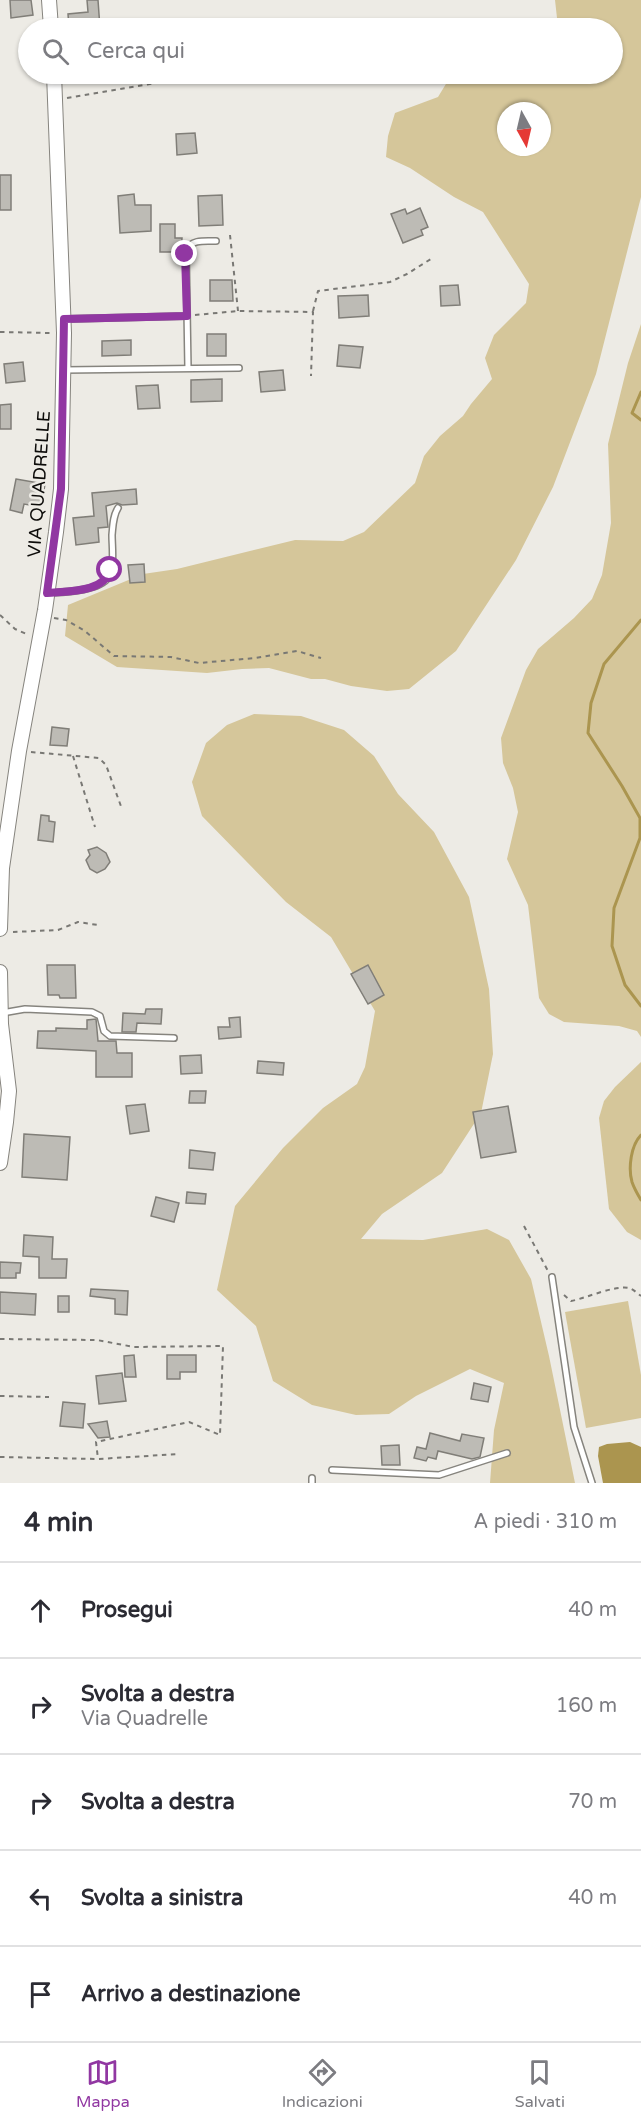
<!DOCTYPE html>
<html lang="it">
<meta charset="utf-8">
<style>
:root{--surface:#fff;--page:#f2f2f3;--text:#2b2b33;--muted:#7c7c81;--line:#e1e1e2;--accent:#9137a2}
body{margin:0;font-family:"Varela Round",sans-serif;background:var(--page);color:var(--text)}
.compass{position:absolute;left:497px;top:102px;width:54px;height:54px;border-radius:50%;background:var(--surface);box-shadow:0 2px 4px #0004;rotate:172deg}
.stop{position:absolute;width:18px;height:18px;margin:-14px;border:4px solid #9137a2;border-radius:50%;background:#fff}
.stop.end{background:#9137a2;border-color:#fff;box-shadow:0 2px 6px #0008}
.list{margin:0;padding:0;list-style:none}
h2{display:flex;justify-content:space-between;align-items:center;height:78px;margin:0;padding:0 24px;font-size:26px}
h2 small{font-size:20px;font-weight:400;color:var(--muted)}
.list li{display:grid;grid-template-columns:39px 1fr auto;gap:18px;align-items:center;box-sizing:border-box;height:96px;padding:0 24px;border-top:2px solid var(--line)}
.list b{display:block;font-size:22px;white-space:nowrap}
.list p{margin:0;font-size:20px;white-space:nowrap;color:var(--muted)}
.list em{font-size:20px;font-style:normal;color:var(--muted)}
.icon{flex:none;width:33px;height:33px;fill:none;stroke:currentColor;stroke-width:2;stroke-linecap:round;stroke-linejoin:round}
.map{position:relative;flex:none;width:641px;height:1483px;overflow:hidden}
.search{position:absolute;background:var(--surface);box-shadow:0 2px 4px #0004;left:18px;right:18px;top:18px;height:66px;display:flex;align-items:center;gap:15px;box-sizing:border-box;padding:0 21px;border-radius:33px;color:var(--muted);font-size:22px}
.sheet{height:558px;background:var(--surface)}
nav{display:flex;justify-content:space-around;align-items:center;box-sizing:border-box;height:84px;border-top:2px solid var(--line);background:var(--surface);font-size:16px;color:var(--muted)}
nav a{display:grid;justify-items:center;gap:3px}
nav .on{color:var(--accent)}
.map>svg:first-child{display:block}
.green{fill:#d5c69a;fill-rule:evenodd}
.water{fill:#ab954f}
.lines{fill:none;stroke-linecap:round;stroke-linejoin:round}
.stream{stroke:#ab954f;stroke-width:3}
.building{fill:#bdbbb5;stroke:#807e78;stroke-width:1.5}
.service-casing{stroke:#86847e;stroke-width:8}
.tertiary-casing{stroke:#86847e;stroke-width:16}
.path{stroke:#797874;stroke-width:2;stroke-dasharray:4.5 4.5;stroke-linecap:butt}
.service{stroke:#fff;stroke-width:5}
.tertiary{stroke:#fff;stroke-width:14}
.route{stroke:#9137a2;stroke-width:8}
.labels{text-anchor:middle;dominant-baseline:central;stroke-width:5;stroke-linejoin:round;paint-order:stroke}
.street-label{font-size:18px;fill:#0d0c0a;stroke:#edebe5}
</style>
<div class="map">
<svg width="641" height="1483" viewBox="0 0 641 1483">
<rect width="100%" height="100%" fill="#edebe5"/>
<!-- green -->
<g class="green">
<path d="M555 0H641V197L596 374 553 487 516 560 456 651 409 689 387 691 351 686 325 679H311L269 668 242 669 207 673 117 667 65 636 68 605 143 574 177 569 295 540 343 541 364 532 415 483 424 456 440 436 463 416 471 404 492 379 485 358 494 335 526 303 529 284 483 212 454 197 410 168 386 157 388 136 395 113 438 97 452 74H612V28H554L558 27ZM506 111H542V147H506Z"/>
<path d="M641 324V1037L637 1031 619 1026 564 1022 549 1014 539 998 528 905 507 859 518 812 513 788 503 763 501 738 526 670 538 649 574 618 592 599 602 575 611 523 608 444 628 363Z"/>
<path d="M254 714 301 716 344 730 374 756 398 794 434 832 469 897 489 989 493 1054 481 1113 442 1173 382 1214 361 1239 423 1240 487 1229 509 1240 531 1279 549 1356 575 1483H490L494 1430 504 1383 470 1369 416 1396 389 1414 356 1415 312 1405 273 1381 256 1326 217 1290 235 1206 283 1148 323 1108 357 1084 365 1067 375 1011 331 937 286 902 202 816 192 782 206 743 227 725Z"/>
<path d="M641 1062V1240L627 1232 609 1209 599 1118 604 1101 615 1087Z"/>
<path d="M628 1301 641 1375V1418L586 1428 565 1312Z"/>
</g>
<!-- water -->
<path class="water" d="M630 1442 641 1447V1483H603L598 1456 599 1447 607 1444Z"/>
<g class="lines">
<!-- stream -->
<g class="stream">
<path d="M641 392 632 413 641 420"/>
<path d="M641 620 604 664 591 703 588 733 622 786 640 818V838L614 908 612 946 625 985 641 1006"/>
<path d="M641 1135C631 1145 628 1168 632 1182 634 1188 638 1195 641 1200"/>
</g>
</g>
<!-- building -->
<g class="building">
<path d="M10 0H31L33 15 11 18Z"/>
<path d="M87 0H98L100 28H69L68 14 88 12Z"/>
<path d="M195 133 197 153 177 155 176 134Z"/>
<rect x="0" y="175" width="11" height="35"/>
<path d="M134 194 135 205H151V231L120 233 118 196Z"/>
<path d="M222 195 223 225 199 226 198 196Z"/>
<path d="M420 208 428 227 421 230 423 235 403 243 391 214 405 209 407 214Z"/>
<path d="M160 224H175V238H182L181 252H160Z"/>
<path d="M210 280H232L233 301H210Z"/>
<path d="M458 285 460 305 441 306 440 286Z"/>
<path d="M368 295 369 316 339 318 338 296Z"/>
<rect x="207" y="334" width="19" height="22"/>
<path d="M131 340V355L102 356V341Z"/>
<path d="M339 345 363 347 360 368 337 366Z"/>
<path d="M23 362 25 381 6 383 4 364Z"/>
<path d="M283 370 285 390 261 392 259 372Z"/>
<path d="M222 379V401L191 402V380Z"/>
<path d="M158 385 160 408 138 409 136 386Z"/>
<path d="M11 404V429H0V405Z"/>
<path d="M16 479 45 484 41 507 24 504 22 513 10 510Z"/>
<path d="M136 489 137 504 122 505 117 503 106 506 108 527 98 528 99 542 76 545 73 518 94 516 92 493Z"/>
<path d="M144 564 145 582 130 583 128 565Z"/>
<path d="M52 727 69 729 67 746 50 745Z"/>
<path d="M41 815 49 816V821L55 822 53 842 38 840Z"/>
<path d="M97 847 106 853 110 862 105 869 97 873 90 869 86 860 90 855 88 850Z"/>
<path d="M47 965H75L76 998H60L59 995H48Z"/>
<path d="M368 965 384 995 368 1004 351 974Z"/>
<path d="M146 1009H162L161 1024 137 1023 136 1032H122L123 1013 145 1014Z"/>
<path d="M240 1017 241 1037 219 1039 218 1027H230L229 1018Z"/>
<path d="M96 1019 98 1041H116L117 1053H132V1077H96V1051L37 1048 38 1031H56V1028L87 1029V1020Z"/>
<path d="M201 1055 202 1073 181 1074 180 1056Z"/>
<path d="M258 1061 284 1063 283 1075 257 1073Z"/>
<path d="M190 1091H206L205 1103H189Z"/>
<path d="M145 1104 149 1131 130 1134 126 1106Z"/>
<path d="M508 1106 516 1152 481 1158 473 1112Z"/>
<path d="M24 1134 70 1137 67 1180 22 1177Z"/>
<path d="M190 1150 215 1153 213 1170 189 1168Z"/>
<path d="M187 1192 206 1194 205 1204 186 1203Z"/>
<path d="M156 1197 179 1203 174 1222 151 1216Z"/>
<path d="M24 1235 53 1237 52 1259H67L66 1278H39V1257L23 1256Z"/>
<path d="M0 1262 21 1263 20 1273H16V1278H0Z"/>
<path d="M91 1289 128 1291 127 1315 115 1314V1299L90 1296Z"/>
<path d="M0 1292 36 1294 35 1315 0 1313Z"/>
<rect x="58" y="1296" width="11" height="16"/>
<path d="M134 1355 136 1377H125L124 1356Z"/>
<path d="M167 1355H196V1372H180V1379H167Z"/>
<path d="M122 1373 126 1401 99 1404 96 1376Z"/>
<path d="M474 1383 491 1387 488 1402 471 1399Z"/>
<path d="M63 1402 85 1404 83 1428 60 1426Z"/>
<path d="M107 1421 110 1437 98 1438 88 1424Z"/>
<path d="M430 1433 460 1441 462 1434 484 1438 480 1457 472 1459 438 1451 436 1459 428 1457 426 1461 414 1458 417 1447 426 1449Z"/>
<path d="M399 1445 400 1465H382L381 1446Z"/>
</g>
<g class="lines">
<!-- service casing -->
<g class="service-casing">
<g id="service">
<path d="M65 319 187 316"/>
<path d="M188 368 186 250C192 239 205 241 216 241"/>
<path d="M64 370 239 368"/>
<path d="M49 593C64 592 99 591 108 578 115 567 112 547 112 535 113 525 113 516 118 508"/>
<path d="M2 1013 25 1009 92 1012 100 1016 104 1031 110 1036 174 1038"/>
<path d="M552 1277 574 1427 592 1483"/>
<path d="M332 1470 439 1475 507 1453"/>
<path d="M312 1478V1483"/>
</g>
</g>
<!-- tertiary casing -->
<g class="tertiary-casing">
<g id="tertiary">
<path d="M49 0 51 28"/>
<path d="M0 929 2 868 19 751 45 610 56 532 61 489 64 333 54 74"/>
<path d="M0 972 1 1024 9 1091 6 1122 0 1163"/>
</g>
</g>
<!-- path -->
<g class="path">
<path d="M67 98 209 74"/>
<path d="M230 235 238 311"/>
<path d="M313 311 318 291 390 282 407 274 434 257"/>
<path d="M195 315 238 311 313 312 311 376"/>
<path d="M0 332 51 333"/>
<path d="M0 615 15 629 29 635"/>
<path d="M54 618 66 620 85 631 114 656 171 657 199 663 255 658 297 651 321 658"/>
<path d="M31 752 99 758 106 765 122 809"/>
<path d="M73 756 95 827"/>
<path d="M13 932 58 930 78 922 98 925"/>
<path d="M524 1226 548 1271"/>
<path d="M564 1295 571 1301C587 1298 614 1285 629 1288 633 1289 637 1293 641 1296"/>
<path d="M0 1339 97 1340 134 1347 223 1346 220 1435 189 1422 96 1442 98 1459"/>
<path d="M0 1396 49 1397"/>
<path d="M0 1457 98 1459 179 1454"/>
</g>
<!-- service -->
<use href="#service" class="service"/>
<!-- tertiary -->
<use href="#tertiary" class="tertiary"/>
</g>
<g class="lines">
<!-- route -->
<path class="route" d="M110 570C104 593 67 591 47 593L61 489 64 319 187 316 185 254"/>
</g>
<g class="labels">
<!-- street labels -->
<g class="street-label">
<text transform="translate(39 484) rotate(-86)">VIA QUADRELLE</text>
</g>
</g>
</svg>
<svg class="compass" viewBox="-18 -18 36 36"><path d="M0-13l5 13h-10z" fill="#e53935"/><path d="M0 13l5-13h-10z" fill="#7c7c81"/></svg>
<div class="stop" style="left:110px;top:570px"></div>
<div class="stop end" style="left:185px;top:254px"></div>
<div class="search"><svg class="icon" aria-label="search" viewBox="0 0 24 24"><circle cx="10" cy="10" r="6"/><path d="M15 15l6 6"/></svg>Cerca qui</div>
</div>
<section class="sheet">
<h2>4 min<small>A piedi · 310 m</small></h2>
<ul class="list">
<li><svg class="icon" aria-label="ahead" viewBox="0 0 24 24"><path d="M12 20V5M6 11l6-6 6 6"/></svg><div><b>Prosegui</b></div><em>40 m</em></li>
<li><svg class="icon" aria-label="right" viewBox="0 0 24 24"><path d="M7 20v-9h11M14 6l5 5-5 5"/></svg><div><b>Svolta a destra</b><p>Via Quadrelle</p></div><em>160 m</em></li>
<li><svg class="icon" aria-label="right" viewBox="0 0 24 24"><path d="M7 20v-9h11M14 6l5 5-5 5"/></svg><div><b>Svolta a destra</b></div><em>70 m</em></li>
<li><svg class="icon" aria-label="left" viewBox="0 0 24 24"><path d="M17 20v-9H6M10 6l-5 5 5 5"/></svg><div><b>Svolta a sinistra</b></div><em>40 m</em></li>
<li><svg class="icon" aria-label="arrive" viewBox="0 0 24 24"><path d="M6 21V4h12l-3 4 3 4H6"/></svg><div><b>Arrivo a destinazione</b></div></li>
</ul>
</section>
<nav>
<a class="on"><svg class="icon" aria-label="map" viewBox="0 0 24 24"><path d="M3 6l6-2 6 2 6-2v14l-6 2-6-2-6 2zM9 4v14M15 6v14"/></svg>Mappa</a>
<a><svg class="icon" aria-label="directions" viewBox="0 0 24 24"><path d="M12 3l9 9-9 9-9-9zM9 14v-3h6M13 9l2 2-2 2"/></svg>Indicazioni</a>
<a><svg class="icon" aria-label="saved" viewBox="0 0 24 24"><path d="M7 4h10v16l-5-4-5 4z"/></svg>Salvati</a>
</nav>
